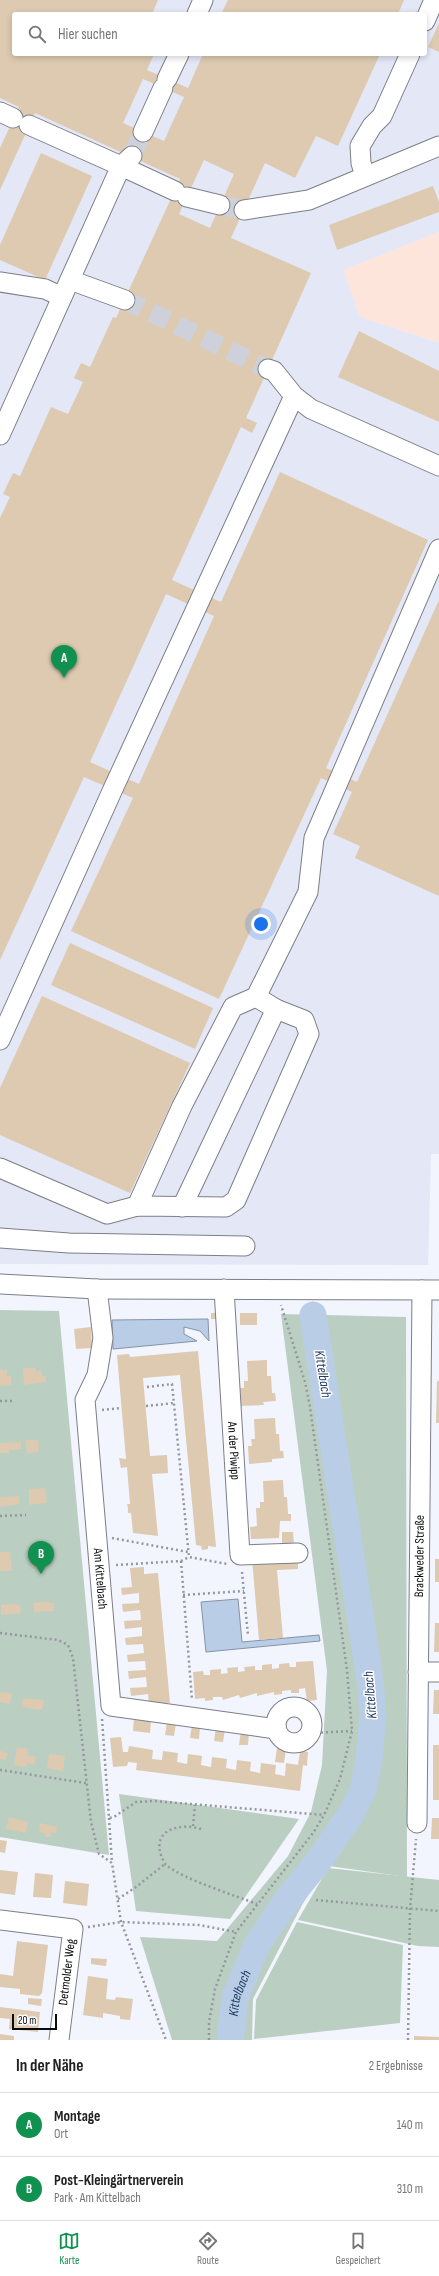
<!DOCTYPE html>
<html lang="de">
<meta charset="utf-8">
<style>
:root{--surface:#fff;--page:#f6f6f6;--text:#222;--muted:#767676;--line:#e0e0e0;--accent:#11914f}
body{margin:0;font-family:"Sofia Sans Condensed",sans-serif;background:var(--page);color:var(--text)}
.scale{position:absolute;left:12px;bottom:10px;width:45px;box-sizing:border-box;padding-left:4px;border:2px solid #0b0c0f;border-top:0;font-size:11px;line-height:14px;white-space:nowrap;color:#0b0c0f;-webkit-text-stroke:3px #fff;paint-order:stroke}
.you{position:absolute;left:261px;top:924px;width:14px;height:14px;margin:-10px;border:3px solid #fff;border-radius:50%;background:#1a73e8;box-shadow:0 0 0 6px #1a73e833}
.badge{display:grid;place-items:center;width:26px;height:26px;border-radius:50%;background:var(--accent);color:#fff;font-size:13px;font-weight:700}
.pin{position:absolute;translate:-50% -33px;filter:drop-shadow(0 1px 2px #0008)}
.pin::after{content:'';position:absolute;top:21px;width:14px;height:12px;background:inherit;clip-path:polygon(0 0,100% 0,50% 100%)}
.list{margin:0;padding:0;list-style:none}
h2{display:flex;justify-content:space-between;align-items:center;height:52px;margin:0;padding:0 16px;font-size:17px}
h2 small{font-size:13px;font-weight:400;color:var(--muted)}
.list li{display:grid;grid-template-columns:26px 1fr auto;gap:12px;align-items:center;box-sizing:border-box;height:64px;padding:0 16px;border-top:1px solid var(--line)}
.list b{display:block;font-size:15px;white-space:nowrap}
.list p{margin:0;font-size:13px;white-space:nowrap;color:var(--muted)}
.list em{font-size:13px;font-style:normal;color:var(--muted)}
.icon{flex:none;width:22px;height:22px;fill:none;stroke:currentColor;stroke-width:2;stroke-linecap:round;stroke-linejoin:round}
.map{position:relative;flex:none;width:439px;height:2040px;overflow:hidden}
.search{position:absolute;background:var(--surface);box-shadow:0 2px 6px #0003;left:12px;right:12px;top:12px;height:44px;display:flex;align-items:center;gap:10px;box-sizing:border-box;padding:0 14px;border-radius:4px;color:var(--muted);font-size:15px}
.sheet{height:180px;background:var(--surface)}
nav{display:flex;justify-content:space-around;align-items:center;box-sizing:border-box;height:56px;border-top:1px solid var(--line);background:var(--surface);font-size:11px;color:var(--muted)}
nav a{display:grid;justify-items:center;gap:2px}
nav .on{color:var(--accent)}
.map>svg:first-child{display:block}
.commercial{fill:#fde5db}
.built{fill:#e3e7f6;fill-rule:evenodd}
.green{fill:#bacfc2}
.water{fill:#bacde6;stroke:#8693a6}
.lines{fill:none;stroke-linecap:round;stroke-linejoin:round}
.river{stroke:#bacde6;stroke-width:27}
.building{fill:#ddcab1;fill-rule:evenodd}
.minor-tunnel{stroke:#cfd1da;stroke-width:19;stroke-dasharray:19 10;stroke-linecap:butt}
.minor-casing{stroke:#7d7f87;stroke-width:21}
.path{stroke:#95979e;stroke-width:2.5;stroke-dasharray:2 3;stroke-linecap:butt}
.minor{stroke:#fff;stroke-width:19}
.labels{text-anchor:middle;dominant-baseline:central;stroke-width:3;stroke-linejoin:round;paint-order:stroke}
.street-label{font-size:13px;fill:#0b0c0f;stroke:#fff}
.water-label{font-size:14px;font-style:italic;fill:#213c60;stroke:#fff}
</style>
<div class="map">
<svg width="439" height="2040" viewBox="0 0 439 2040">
<rect width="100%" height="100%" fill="#f2f4fe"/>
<!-- commercial -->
<path class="commercial" d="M439 232V343L360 317 343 270Z"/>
<!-- built -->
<path class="built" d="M0 0H439V232L343 270 360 317 439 343V1154H431L428 1265 0 1264ZM14 14H425V54H14Z"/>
<!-- green -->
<g class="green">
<path d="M0 1310 59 1311 109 1855 0 1837Z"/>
<path d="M281 1314 324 1315 376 1679 372 1791 302 1905 253 1999 252 2040H172L140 1937 217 1941 288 1856 311 1812 322 1765 327 1671Z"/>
<path d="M326 1315 406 1317 407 1877 329 1866 374 1791 381 1730V1705L359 1529Z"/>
<path d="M119 1794 299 1819 230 1919 136 1911Z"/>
<path d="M328 1868 439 1880V1947L418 1946 298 1920Z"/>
<path d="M297 1922 403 1945 400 2023 254 2039 256 2000Z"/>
</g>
<!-- water -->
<g class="water">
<path d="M208 1319 209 1341 200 1331 184 1327V1334L197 1341 113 1349 112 1320Z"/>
<path d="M238 1599 242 1642 319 1635 320 1641 206 1652 201 1602Z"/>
</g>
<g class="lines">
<!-- river -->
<path class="river" id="s1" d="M230 2040 235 1998 257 1945 285 1903 320 1859 351 1814 363 1790 369 1760 373 1715 370 1679 313 1315"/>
</g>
<!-- building -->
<g class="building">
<path d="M0 0H158L152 14H14V54H154L147 70 188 88 203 54H380L338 146 316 136 295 178 265 163 231 238 311 273 246 418 257 423 252 433 241 427 172 580 221 602 280 472 428 540 326 768 357 782 439 600V896L355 858 360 846 333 834 352 792 321 778 219 999 71 931 133 798 84 777 0 960V518L10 497 3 494 13 473 20 476 51 407 68 414 83 382 74 378 81 363 90 367 113 317 116 318 180 179 35 113 0 190V148L19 107 0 98ZM143 79 184 97 164 141 123 123ZM204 160 234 174 210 228 179 214ZM166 594 214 616 139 784 90 762Z"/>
<path d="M228 0H404L398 14H221Z"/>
<path d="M439 23V52L428 47Z"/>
<path d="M41 153 92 176 45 280 0 260V245Z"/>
<path d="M433 186 439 202V212L337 250 329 225Z"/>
<path d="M359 331 439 371V422L338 377Z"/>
<path d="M70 943 213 1008 195 1049 51 985Z"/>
<path d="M42 996 190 1063 130 1193 0 1135V1088Z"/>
<rect x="211" y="1313" width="7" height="6"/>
<rect x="240" y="1313" width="17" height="12"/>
<path d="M91 1327 92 1348 76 1349 74 1329Z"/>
<path d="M198 1351 216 1547 208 1546V1549L202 1550 201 1546 196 1545 180 1375 143 1378 150 1456 167 1455 168 1473 152 1474 158 1536 133 1533 131 1513H128V1509L127 1504H130L127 1467 121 1468 119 1458 126 1459 117 1355 129 1354 130 1357Z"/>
<path d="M267 1360V1376H271L272 1393H275L276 1401 263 1402 264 1405 241 1406 240 1388H244V1381H248L247 1361Z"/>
<path d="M23 1368H36V1372L41 1369 42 1376H46V1382L24 1385Z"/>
<path d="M0 1370H7V1376H11V1385L0 1386Z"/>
<path d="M437 1381H439V1423H436Z"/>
<path d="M275 1418 276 1434H279L280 1451H283L284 1458 272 1459V1462L249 1464 248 1446H252L251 1439H255L254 1419Z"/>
<path d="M26 1440H38L39 1452 27 1453Z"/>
<path d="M21 1442V1449L9 1450V1453H0V1443Z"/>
<path d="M283 1480 284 1497H287L288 1514H291V1521H280L279 1538 251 1539 250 1527 257 1526 256 1508H260V1502H264L263 1481Z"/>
<path d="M45 1488 47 1503 29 1505V1489Z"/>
<path d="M19 1496 20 1504 0 1507V1497Z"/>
<path d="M282 1532H293L294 1544 282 1545Z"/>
<path d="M0 1552H10L12 1571H0Z"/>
<path d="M31 1557 49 1558 50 1565 32 1567Z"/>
<path d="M298 1557V1569L277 1570 283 1638 259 1640 252 1559Z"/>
<rect x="435" y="1559" width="4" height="23"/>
<path d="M144 1567V1574L158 1573 170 1703 149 1705 148 1694 131 1696 130 1688 147 1687 146 1677 129 1679 128 1671 146 1670 145 1661 128 1662 127 1655 144 1653 143 1644 126 1645 125 1638 142 1636V1627L125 1629 124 1621 141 1620 140 1610 123 1612 122 1604 139 1603V1593L122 1595 121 1588 132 1587 130 1568Z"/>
<path d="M45 1602 54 1603V1611L34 1612 33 1603Z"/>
<path d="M13 1604 20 1605 21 1613 1 1615V1605Z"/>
<path d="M435 1623H439V1652H434Z"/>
<path d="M313 1661 317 1700 307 1701 305 1688 299 1689V1693H291V1690L282 1691V1694L274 1695V1692L257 1696V1693L240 1698 239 1695 223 1700 222 1697H213V1700L205 1701V1698L195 1699 193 1672 203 1671 204 1675H210V1670L221 1669V1674L228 1673 227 1668 238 1667V1672L245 1671 244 1667 255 1666V1670H262V1665L272 1664V1669L279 1668V1664L289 1663 290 1667H296V1662Z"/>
<path d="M434 1690H439V1714H433Z"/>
<path d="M3 1692 12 1693 10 1704 0 1702V1693Z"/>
<path d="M23 1698 44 1700 42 1710 22 1707Z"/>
<path d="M134 1718 151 1720 150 1733 133 1731Z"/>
<path d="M167 1721 176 1723 174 1736 165 1735Z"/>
<path d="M192 1725 200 1726 199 1739 190 1738Z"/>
<path d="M216 1728 225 1729 223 1742 214 1741Z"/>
<path d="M241 1731 249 1732 248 1745H239Z"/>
<path d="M121 1737 123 1752H128L129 1746 153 1750 152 1759 162 1760 163 1751 178 1753 177 1762 187 1764 188 1754 202 1756 201 1765 211 1767 212 1757 227 1759 226 1768 236 1770 237 1760 251 1762 250 1771 260 1773 261 1763 276 1765 275 1774 285 1776 286 1763 298 1765 300 1751 308 1752 307 1766 303 1765 300 1791 136 1770 137 1763 128 1762 127 1766 113 1767 110 1738Z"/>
<rect x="433" y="1745" width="6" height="55"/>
<path d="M17 1747 28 1749 27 1755 36 1757 34 1765 27 1763 26 1767 14 1765Z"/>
<path d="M277 1748 286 1749 284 1763 275 1762Z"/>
<path d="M0 1751 8 1753 6 1760 0 1759Z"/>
<path d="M49 1754 65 1756 63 1771 47 1768Z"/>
<path d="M9 1817 28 1822 26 1833 6 1829Z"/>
<path d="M432 1818H439V1839H431Z"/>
<path d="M40 1823 57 1827 56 1833 51 1832 50 1837H45V1833L39 1832Z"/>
<path d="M0 1840 7 1841 5 1853 0 1852Z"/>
<path d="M0 1870 18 1872 15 1895 0 1893Z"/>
<path d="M35 1873 53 1875 51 1898 33 1897Z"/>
<path d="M65 1881 89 1884 87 1906 63 1903Z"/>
<path d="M17 1941 48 1945 42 1993 39 1996 20 1994V1989L0 1987V1974L13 1976Z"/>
<path d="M91 1958 107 1959 106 1966 91 1964Z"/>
<path d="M88 1976 108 1979 106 1999 115 2000 116 1997 133 1999 130 2020 120 2019V2016L103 2013V2018L83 2015Z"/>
<path d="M28 1998 42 1999 41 2006 28 2004Z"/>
<path d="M0 2007 40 2012 38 2032 9 2029 10 2019 0 2018Z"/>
<path d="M0 2034 14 2036V2040H0Z"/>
<path d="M414 2036 439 2037V2040H414Z"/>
</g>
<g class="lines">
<!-- minor-tunnel -->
<g class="minor-tunnel">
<path d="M132 156 143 132"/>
<path d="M220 205 244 210"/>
<path d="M125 300 268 369"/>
</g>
<!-- minor casing -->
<g class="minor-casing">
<g id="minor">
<path d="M197 14 203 0"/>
<path d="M425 21 434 0"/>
<path d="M167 79 179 54"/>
<path d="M0 112 13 118"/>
<path d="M143 132 163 88"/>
<path d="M132 156 121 166 175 191"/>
<path d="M365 176 361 163 360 146 372 126 382 116 410 54"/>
<path d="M187 197 220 205"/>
<path d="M244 210 309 200 439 146"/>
<path d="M70 280 125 300"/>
<path d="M0 282 45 289 62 297"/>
<path d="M268 369 274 371 294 396 311 409 439 466"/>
<path d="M0 435 121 166 29 125"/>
<path d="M0 1040 113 789 294 396"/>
<path d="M0 1168 107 1214 137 1206 226 1207 236 1200 309 1034 304 1020 276 1009 256 997"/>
<path d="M137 1206 182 1106 233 1007 256 997 308 892 314 838 439 549"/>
<path d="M182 1207 276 1009"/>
<path d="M0 1238 69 1243 245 1246"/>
<path d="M0 1284 97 1289 439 1290"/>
<path id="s2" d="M97 1289 103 1338 97 1375 85 1400 86 1411 111 1706 269 1728 276 1727"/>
<path id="s3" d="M224 1289 240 1555 298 1553"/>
<path d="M418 1672H439"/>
<circle cx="294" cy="1725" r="18"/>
<path id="s4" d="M417 1823 422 1290"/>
<path d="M0 1920 73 1929 59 2040"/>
</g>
</g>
<!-- path -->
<g class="path">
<path d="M147 1387 172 1384 189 1557"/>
<path d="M0 1401H13"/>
<path d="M146 1406 174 1403"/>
<path d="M102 1410 122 1408"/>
<path d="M0 1516 26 1515"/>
<path d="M112 1538 188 1552"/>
<path d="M181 1561 192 1700"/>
<path d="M116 1565 181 1561 189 1557 227 1564"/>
<path d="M242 1572 248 1636"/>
<path d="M183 1595 244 1591"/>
<path d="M0 1633 58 1640 68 1645 73 1658 91 1822 99 1854 112 1863 121 1922 166 2040"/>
<path d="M102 1719 109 1818 114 1817 136 1802 154 1801 324 1815"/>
<path d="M311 1733 352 1731"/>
<path d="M0 1770 86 1783"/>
<path d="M109 1818 112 1863"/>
<path d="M193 1826 195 1805"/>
<path d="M201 1829C183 1823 152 1828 161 1855 162 1858 164 1863 166 1865 185 1880 234 1895 257 1904"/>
<path d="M118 1899 136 1887 165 1864"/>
<path d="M316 1900 439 1911"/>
<path d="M88 1927 121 1922 199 1925 236 1932"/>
<path d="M209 2040V2022L215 1989 236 1932 313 1833 324 1815 340 1779 352 1731 347 1670 310 1407 305 1382 281 1305"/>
<path d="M408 2040 410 1909 416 1839"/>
</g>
<!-- minor -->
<use href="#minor" class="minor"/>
</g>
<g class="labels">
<!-- street labels -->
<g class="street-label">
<text stroke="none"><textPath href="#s3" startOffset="162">An der Piwipp</textPath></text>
<text stroke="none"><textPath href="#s4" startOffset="267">Brackweder Straße</textPath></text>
<text stroke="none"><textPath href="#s2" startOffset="294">Am Kittelbach</textPath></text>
<text transform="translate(67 1972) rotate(-83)">Detmolder Weg</text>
</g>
<!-- water labels -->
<g class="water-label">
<text transform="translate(323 1374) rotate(81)">Kittelbach</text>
<text transform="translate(370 1695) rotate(-95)">Kittelbach</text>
<text stroke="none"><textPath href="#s1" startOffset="48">Kittelbach</textPath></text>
</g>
</g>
</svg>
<div class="scale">20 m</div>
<div class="you"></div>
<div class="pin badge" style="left:64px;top:678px">A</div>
<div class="pin badge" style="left:41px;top:1574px">B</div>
<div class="search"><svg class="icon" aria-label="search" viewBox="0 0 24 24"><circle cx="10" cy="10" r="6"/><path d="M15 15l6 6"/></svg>Hier suchen</div>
</div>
<section class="sheet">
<h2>In der Nähe<small>2 Ergebnisse</small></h2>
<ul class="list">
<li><span class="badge">A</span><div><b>Montage</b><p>Ort</p></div><em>140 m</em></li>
<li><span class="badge">B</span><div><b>Post-Kleingärtnerverein</b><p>Park · Am Kittelbach</p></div><em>310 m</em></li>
</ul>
</section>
<nav>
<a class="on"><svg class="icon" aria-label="map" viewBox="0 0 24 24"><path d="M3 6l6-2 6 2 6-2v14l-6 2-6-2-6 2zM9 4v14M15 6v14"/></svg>Karte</a>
<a><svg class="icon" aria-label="directions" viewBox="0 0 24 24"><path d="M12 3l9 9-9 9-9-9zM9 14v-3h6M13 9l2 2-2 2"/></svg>Route</a>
<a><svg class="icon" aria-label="saved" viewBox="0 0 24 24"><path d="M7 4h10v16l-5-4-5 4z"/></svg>Gespeichert</a>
</nav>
